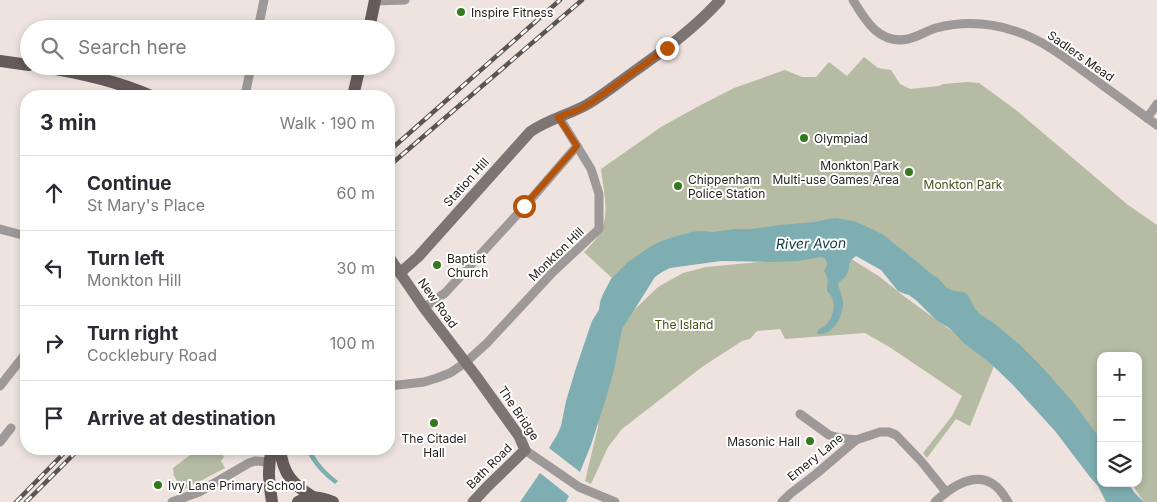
<!DOCTYPE html>
<meta charset="utf-8">
<style>
:root{--surface:#fff;--page:#f2f2f3;--text:#2b2b33;--muted:#7c7c81;--line:#e1e1e2}
body{margin:0;font-family:Inter,sans-serif;background:var(--page);color:var(--text)}
.controls{position:absolute;right:15px;bottom:15px;display:grid;overflow:hidden;border-radius:10px;box-shadow:0 2px 8px #0003}
.controls button{width:45px;height:45px;display:grid;place-items:center;padding:0;border:0;border-bottom:1px solid var(--line);background:var(--surface);color:var(--text);font:25px sans-serif}
.stop{position:absolute;width:15px;height:15px;margin:-11px;border:4px solid #b45309;border-radius:50%;background:#fff}
.stop.end{background:#b45309;border-color:#fff;box-shadow:0 1px 5px #0008}
.list{margin:0;padding:0;list-style:none}
h2{display:flex;justify-content:space-between;align-items:center;height:65px;margin:0;padding:0 20px;font-size:21px}
h2 small{font-size:16px;font-weight:400;color:var(--muted)}
.list li{display:grid;grid-template-columns:32px 1fr auto;gap:15px;align-items:center;box-sizing:border-box;height:75px;padding:0 20px;border-top:1px solid var(--line)}
.list b{display:block;font-size:19px;white-space:nowrap}
.list p{margin:0;font-size:16px;white-space:nowrap;color:var(--muted)}
.list em{font-size:16px;font-style:normal;color:var(--muted)}
.icon{flex:none;width:28px;height:28px;fill:none;stroke:currentColor;stroke-width:2;stroke-linecap:round;stroke-linejoin:round}
.map{position:relative;flex:none;width:1157px;height:502px;overflow:hidden}
.search{position:absolute;background:var(--surface);box-shadow:0 2px 8px #0003;left:20px;top:20px;width:375px;height:55px;display:flex;align-items:center;gap:12px;box-sizing:border-box;padding:0 18px;border-radius:28px;color:var(--muted);font-size:19px}
.panel{position:absolute;background:var(--surface);box-shadow:0 2px 8px #0003;left:20px;top:90px;width:375px;height:365px;border-radius:20px}
.map>svg:first-child{display:block}
.green{fill:#b5bca3}
.water{fill:#7eaeb1}
.lines{fill:none;stroke-linecap:round;stroke-linejoin:round}
.street{stroke:#9e9999;stroke-width:9}
.secondary{stroke:#7c7574;stroke-width:11}
.primary{stroke:#645b5a;stroke-width:12}
.rail-casing{stroke:#5b5552;stroke-width:4.5}
.rail{stroke:#fff;stroke-width:2.5;stroke-dasharray:8;stroke-linecap:butt}
.route{stroke:#b45309;stroke-width:6}
.poi-dot{fill:#347a1d;stroke:#fff;stroke-width:2}
.labels{text-anchor:middle;dominant-baseline:central;stroke-width:4;stroke-linejoin:round;paint-order:stroke}
.poi-label{font-size:12px;fill:#25211f;stroke:#fff;text-anchor:start}
.street-label{font-size:12px;fill:#25211f;stroke:#fff}
.park-label{font-size:12px;fill:#455017;stroke:#fff}
.water-label{font-size:14px;font-style:italic;fill:#0f3d40;stroke:#fff}
</style>
<div class="map">
<svg width="1157" height="502" viewBox="0 0 1157 502">
<rect width="100%" height="100%" fill="#eee3df"/>
<!-- green -->
<g class="green">
<path d="M864 57 878 68 891 70 900 84 910 89 939 86 943 84 967 82 979 83 1016 110 1128 205 1157 225V502H1144L1131 483H1138V356H1101V445L853 222 614 280 584 252C590 246 597 239 601 231 610 212 603 189 601 169L661 127 697 107 734 88 785 70 802 77H816L829 62 847 76Z"/>
<path d="M831 255 853 260 880 277 905 297 975 348 994 366 970 426 956 419 927 458 923 453 952 416 962 396 891 348 865 333 785 339 780 329 757 331 750 339 742 341 702 367 622 429 608 447 591 484 585 481 598 427 599 410 615 338 634 310 658 287 683 273 706 267Z"/>
<path d="M198 449H219L224 457 221 461 225 468 183 490 174 476 173 468Z"/>
</g>
<!-- water -->
<g class="water">
<path d="M836 218 857 222 882 234 915 260 930 273 938 278 947 288 954 291 963 292 967 294 976 310 981 315 995 324 1019 344 1040 365 1073 402 1101 440V483H1128L1134 492 1144 502H1106L1098 486 1090 477 1055 431 1012 384 990 363 965 344 949 328 936 320 917 301 909 295 905 294 898 291 881 270 856 256C845 264 852 266 847 274 845 278 841 280 838 283 839 290 843 296 843 303 843 317 833 336 817 334 818 328 820 329 825 326 832 320 836 305 832 298 831 295 829 293 827 291 827 281 830 281 824 271L827 265C827 260 825 258 821 257L798 261 776 262 721 261 670 268 662 272 655 277 622 329 614 370 607 395 591 445 580 472 549 448 557 435 561 426 566 401 576 368 592 321 599 310 600 302 603 294 611 279 628 262 648 248 659 242 670 238 691 232 701 231 713 232 735 229H751L779 225 815 222 828 219Z"/>
<path d="M306 449H311C317 462 326 472 338 481L335 484C322 474 312 464 306 449Z"/>
<path d="M540 473 569 496 566 502H520Z"/>
</g>
<g class="lines">
<!-- street -->
<g class="street">
<path d="M853 0C865 20 879 45 908 39 918 37 926 31 936 28 963 21 988 22 1015 31 1043 40 1066 58 1090 76 1112 92 1135 109 1157 125"/>
<path d="M375 1 405 0"/>
<path d="M258 29 264 0"/>
<path d="M245 96 251 66"/>
<path d="M1147 118 1157 104"/>
<path d="M0 229 26 236"/>
<path d="M424 308 445 293 525 206 577 146"/>
<path d="M0 386 26 353"/>
<path d="M389 386 424 382 437 378 450 373 465 363 487 343 553 272 599 229V194L591 169 577 146 559 117"/>
<path d="M800 414 829 435 840 438 856 440"/>
<path d="M0 442 11 428"/>
<path d="M525 450 579 487 615 502"/>
<path d="M172 502 199 492 249 463 255 461 269 462"/>
<path d="M782 502 790 494 816 474 856 440 880 432H889L896 435 921 461 946 492"/>
<path d="M935 502C949 489 973 471 993 484 999 488 1004 495 1008 502"/>
</g>
<!-- secondary -->
<g class="secondary">
<path d="M389 257 424 308 476 376 519 436 525 450 487 487 473 502"/>
<path d="M400 273 418 257 530 132C548 119 569 115 588 104 603 95 618 83 632 73 663 51 694 29 720 0"/>
</g>
<!-- primary -->
<g class="primary">
<path d="M369 29 375 0"/>
<path d="M0 61 29 65"/>
<path d="M37 66C77 72 115 80 151 96"/>
<path d="M353 96 360 66"/>
<path d="M272 449C267 468 269 482 272 502"/>
<path d="M280 449C283 474 292 484 313 497"/>
<path d="M298 502C310 495 321 497 333 502"/>
</g>
<!-- rail casing -->
<g class="rail-casing">
<g id="rail">
<path d="M389 151 560 0"/>
<path d="M389 166 582 0"/>
<path d="M16 502 68 449"/>
<path d="M26 502 79 449"/>
</g>
</g>
<!-- rail -->
<use href="#rail" class="rail"/>
</g>
<g class="lines">
<!-- route -->
<path class="route" d="M524 206 577 146 558 117 578 110 592 102 667 48"/>
</g>
<!-- markers -->
<g class="poi-dot">
<circle cx="461" cy="12" r="5"/>
<circle cx="804" cy="138" r="5"/>
<circle cx="909" cy="172" r="5"/>
<circle cx="678" cy="186" r="5"/>
<circle cx="437" cy="265" r="5"/>
<circle cx="434" cy="423" r="5"/>
<circle cx="810" cy="441" r="5"/>
<circle cx="158" cy="485" r="5"/>
</g>
<g class="labels">
<!-- poi labels -->
<g class="poi-label">
<text x="471" y="12">Inspire Fitness</text>
<text x="814" y="138">Olympiad</text>
<text x="899" y="165" text-anchor="end">Monkton Park<tspan x="899" dy="14">Multi-use Games Area</tspan></text>
<text x="688" y="179">Chippenham<tspan x="688" dy="14">Police Station</tspan></text>
<text x="447" y="258">Baptist<tspan x="447" dy="14">Church</tspan></text>
<text x="434" y="438" text-anchor="middle">The Citadel<tspan x="434" dy="14">Hall</tspan></text>
<text x="800" y="441" text-anchor="end">Masonic Hall</text>
<text x="168" y="485">Ivy Lane Primary School</text>
</g>
<!-- street labels -->
<g class="street-label">
<text transform="translate(1081 56) rotate(35)">Sadlers Mead</text>
<text transform="translate(466 182) rotate(-48)">Station Hill</text>
<text transform="translate(556 254) rotate(-44)">Monkton Hill</text>
<text transform="translate(438 303) rotate(54)">New Road</text>
<text transform="translate(519 413) rotate(56)">The Bridge</text>
<text transform="translate(815 457) rotate(-39)">Emery Lane</text>
<text transform="translate(489 466) rotate(-45)">Bath Road</text>
</g>
<!-- park labels -->
<g class="park-label">
<text x="963" y="184">Monkton Park</text>
<text x="684" y="324">The Island</text>
</g>
<!-- water labels -->
<g class="water-label">
<text transform="translate(811 243) rotate(-1)">River Avon</text>
</g>
</g>
</svg>
<div class="controls">
<button>+</button>
<button>−</button>
<button><svg class="icon" aria-label="layers" viewBox="0 0 24 24"><path d="M12 4l9 5-9 5-9-5zM3 14l9 5 9-5"/></svg></button>
</div>
<div class="stop" style="left:524px;top:206px"></div>
<div class="stop end" style="left:667px;top:48px"></div>
<div class="search"><svg class="icon" aria-label="search" viewBox="0 0 24 24"><circle cx="10" cy="10" r="6"/><path d="M15 15l6 6"/></svg>Search here</div>
<section class="panel">
<h2>3 min<small>Walk · 190 m</small></h2>
<ul class="list">
<li><svg class="icon" aria-label="ahead" viewBox="0 0 24 24"><path d="M12 20V5M6 11l6-6 6 6"/></svg><div><b>Continue</b><p>St Mary's Place</p></div><em>60 m</em></li>
<li><svg class="icon" aria-label="left" viewBox="0 0 24 24"><path d="M17 20v-9H6M10 6l-5 5 5 5"/></svg><div><b>Turn left</b><p>Monkton Hill</p></div><em>30 m</em></li>
<li><svg class="icon" aria-label="right" viewBox="0 0 24 24"><path d="M7 20v-9h11M14 6l5 5-5 5"/></svg><div><b>Turn right</b><p>Cocklebury Road</p></div><em>100 m</em></li>
<li><svg class="icon" aria-label="arrive" viewBox="0 0 24 24"><path d="M6 21V4h12l-3 4 3 4H6"/></svg><div><b>Arrive at destination</b></div></li>
</ul>
</section>
</div>
